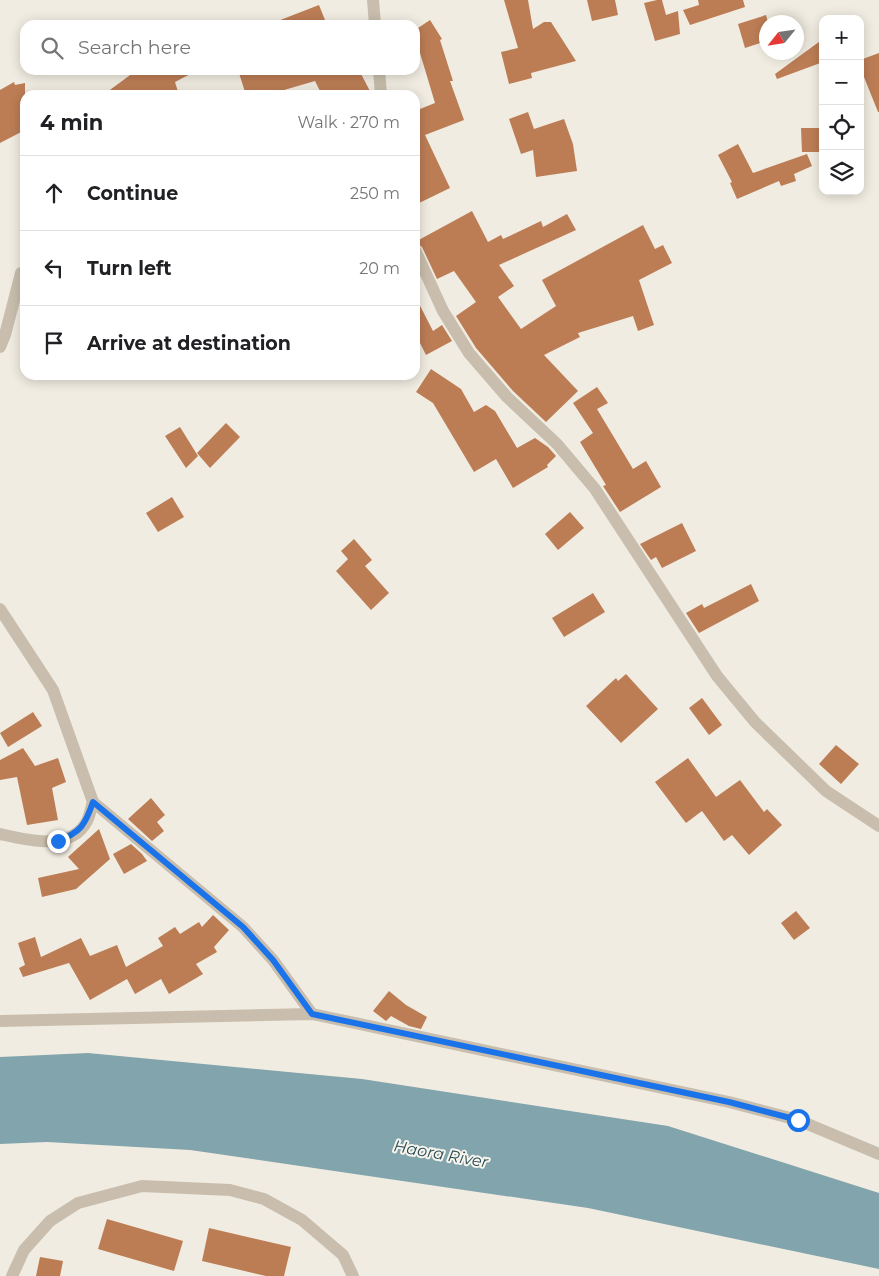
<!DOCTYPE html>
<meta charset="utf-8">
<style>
:root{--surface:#fff;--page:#f6f6f6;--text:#202124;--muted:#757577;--line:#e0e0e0}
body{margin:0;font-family:Montserrat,sans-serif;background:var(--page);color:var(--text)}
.controls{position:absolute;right:15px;top:15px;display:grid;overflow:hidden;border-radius:10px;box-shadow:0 2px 12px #0003}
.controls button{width:45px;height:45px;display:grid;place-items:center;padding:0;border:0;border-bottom:1px solid var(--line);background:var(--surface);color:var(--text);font:25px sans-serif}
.compass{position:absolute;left:759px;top:15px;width:45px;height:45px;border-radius:50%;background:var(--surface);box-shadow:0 2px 12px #0003;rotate:240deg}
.stop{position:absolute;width:15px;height:15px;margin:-11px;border:4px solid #1a73e8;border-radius:50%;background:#fff}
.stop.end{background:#1a73e8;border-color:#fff;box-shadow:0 1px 5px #0008}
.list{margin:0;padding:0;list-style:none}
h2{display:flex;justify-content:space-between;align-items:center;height:65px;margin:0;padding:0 20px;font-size:21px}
h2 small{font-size:16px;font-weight:400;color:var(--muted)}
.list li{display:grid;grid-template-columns:32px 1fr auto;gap:15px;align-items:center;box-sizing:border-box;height:75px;padding:0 20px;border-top:1px solid var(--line)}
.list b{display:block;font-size:19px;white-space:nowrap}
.list em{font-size:16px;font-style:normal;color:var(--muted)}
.icon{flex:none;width:28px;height:28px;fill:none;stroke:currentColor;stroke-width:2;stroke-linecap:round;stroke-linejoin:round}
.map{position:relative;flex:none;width:879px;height:1276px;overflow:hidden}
.search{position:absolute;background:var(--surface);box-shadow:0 2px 12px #0003;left:20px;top:20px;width:400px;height:55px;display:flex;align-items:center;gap:12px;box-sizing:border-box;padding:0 18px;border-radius:15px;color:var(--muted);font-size:19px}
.panel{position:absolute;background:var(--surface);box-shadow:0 2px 12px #0003;left:20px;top:90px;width:400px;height:290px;border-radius:15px}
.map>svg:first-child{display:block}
.water{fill:#82a4ac}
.building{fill:#bc7d55}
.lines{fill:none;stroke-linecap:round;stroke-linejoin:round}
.minor{stroke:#c9bead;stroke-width:12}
.route{stroke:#1a73e8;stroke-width:6}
.labels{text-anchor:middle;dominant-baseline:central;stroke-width:4;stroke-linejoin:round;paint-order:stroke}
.water-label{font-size:16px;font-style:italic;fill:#244b56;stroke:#f9f5ed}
</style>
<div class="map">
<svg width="879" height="1276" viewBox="0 0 879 1276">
<rect width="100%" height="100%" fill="#f1ece1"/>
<!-- water -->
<path class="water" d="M88 1053 362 1079 668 1126 879 1193V1269L588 1208 190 1150 47 1142 0 1144V1057Z"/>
<!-- building -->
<g class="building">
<path d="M504 0H528L533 29 544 22H551L576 61 531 73 532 78 509 84 501 52 518 48Z"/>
<path d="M587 0H615L618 15 592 21Z"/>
<path d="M657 0H662L666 15 678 11 680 34 655 41 644 3Z"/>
<path d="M698 0H743L745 7 690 25 683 10 699 5Z"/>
<path d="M319 5 327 25H271L270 24Z"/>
<path d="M766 15 768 22 766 41 745 48 738 24Z"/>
<path d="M430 20 442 39 440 40 453 81H450L464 120 425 135 450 188 415 205V111L435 103 420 53 415 56V30Z"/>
<path d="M823 39V62L777 79 775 74Z"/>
<path d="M879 53V112H878L860 67V60Z"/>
<path d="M137 70H198L175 82 179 95H103Z"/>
<path d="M238 70H359L372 95H322L315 81 267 95H246Z"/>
<path d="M14 82 15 85 25 83V130L0 143V90Z"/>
<path d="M528 112 534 129 564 119 573 144 577 171 536 177 533 150 521 154 509 119Z"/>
<path d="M801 128H823V152H802Z"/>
<path d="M738 144 753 173 807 154 812 166 794 174 796 181 781 186 779 181 737 199 730 183 732 182 718 155Z"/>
<path d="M472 211 488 242 501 235 503 239 541 221 543 227 567 214 576 230 499 265 514 286 498 297 521 329 556 306 542 280 643 225 655 249 663 245 672 263 639 280 654 325 638 331 633 316 578 333 580 337 544 355 578 391 546 422 513 391 476 348 456 316 476 302 454 271 437 279 422 247 415 242Z"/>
<path d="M415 296 433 331 442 325 452 341 426 355 415 333Z"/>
<path d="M431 369 461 389 474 412 486 405 495 411 517 448 535 438 548 447 556 456 547 465 548 467 513 488 496 459 474 472 433 403 416 392Z"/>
<path d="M597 387 608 403 597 409 633 469 646 461 661 487 620 512 603 486 606 485 580 442 593 433 573 403Z"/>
<path d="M226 423 240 437 210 468 197 453Z"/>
<path d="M180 427 198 456 186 468 165 436Z"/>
<path d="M172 497 184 517 158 532 146 513Z"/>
<path d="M570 512 584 528 558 550 545 534Z"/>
<path d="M682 523 696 551 662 568 656 557 651 560 640 544Z"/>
<path d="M354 539 372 560 365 566 389 593 371 610 336 571 348 559 341 551Z"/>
<path d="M751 584 759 601 699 633 686 613 702 604 704 608Z"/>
<path d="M593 593 605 612 564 637 552 618Z"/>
<path d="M626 674 658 709 621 743 586 706 616 678 618 681Z"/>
<path d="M702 698 722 725 709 735 689 708Z"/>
<path d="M33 712 42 726 8 747 0 733Z"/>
<path d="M836 745 859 764 841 784 819 764Z"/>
<path d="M23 748 35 766 58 758 66 782 52 788 58 820 27 825 17 777 0 780V760Z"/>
<path d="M688 758 716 797 740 780 764 812 767 809 782 825 749 855 732 835 724 841 702 811 686 823 655 782Z"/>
<path d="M151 798 165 815 157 822 164 831 152 841 128 819Z"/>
<path d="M99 829 110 859 76 889 42 897 38 878 79 869 68 857Z"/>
<path d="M131 844 142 854 147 861 124 874 113 854Z"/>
<path d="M796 911 810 928 794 940 781 923Z"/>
<path d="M213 915 229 930 214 947 217 952 196 964 203 974 169 994 161 979 135 994 127 979 90 1000 69 963 23 977 19 968 25 965 18 943 35 937 41 957 81 938 90 956 117 945 126 967 163 946 158 938 175 927 180 934 199 922 202 927Z"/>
<path d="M389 991 406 1005 427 1017 421 1029 409 1026 391 1016 386 1021 373 1011Z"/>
<path d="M107 1219 183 1241 174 1271 98 1249Z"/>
<path d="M209 1228 291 1247 284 1276H266L202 1261Z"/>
<path d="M40 1257 63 1261 60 1276H36Z"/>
</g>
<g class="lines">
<!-- minor -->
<g class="minor">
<path d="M373 0 375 25"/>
<path d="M379 70 381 95"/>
<path d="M415 250 443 311 469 353 507 397 557 444 595 489 717 676 755 722 826 791 879 826"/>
<path d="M0 347 5 335 21 273"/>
<path d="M0 609 53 690 93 802 243 927 273 960 312 1014"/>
<path d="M0 834C26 840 71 852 87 821 90 815 91 808 93 802"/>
<path d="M0 1021 312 1014 729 1102 798 1120 879 1154"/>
<path d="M12 1276 24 1250 50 1221 78 1203 142 1186 230 1190 264 1199 302 1220 343 1255 353 1276"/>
</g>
</g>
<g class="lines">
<!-- route -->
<path class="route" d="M58 841C81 832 85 825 93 802L243 927 273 960 312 1014 729 1102 798 1120"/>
</g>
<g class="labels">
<!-- water labels -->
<g class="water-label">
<text transform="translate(441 1154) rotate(10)">Haora River</text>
</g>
</g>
</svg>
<div class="controls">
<button>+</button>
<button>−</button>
<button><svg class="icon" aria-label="locate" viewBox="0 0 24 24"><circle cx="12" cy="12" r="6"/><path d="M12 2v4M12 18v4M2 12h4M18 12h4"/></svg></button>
<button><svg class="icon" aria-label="layers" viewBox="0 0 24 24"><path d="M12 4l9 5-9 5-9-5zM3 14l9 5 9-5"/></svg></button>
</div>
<svg class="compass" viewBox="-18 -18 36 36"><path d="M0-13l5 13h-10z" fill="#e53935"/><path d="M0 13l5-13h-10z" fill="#757577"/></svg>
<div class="stop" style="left:798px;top:1120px"></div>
<div class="stop end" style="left:58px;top:841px"></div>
<div class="search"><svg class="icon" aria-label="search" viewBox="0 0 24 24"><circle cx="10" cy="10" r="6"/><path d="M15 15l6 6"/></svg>Search here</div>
<section class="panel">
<h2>4 min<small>Walk · 270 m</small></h2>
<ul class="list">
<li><svg class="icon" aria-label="ahead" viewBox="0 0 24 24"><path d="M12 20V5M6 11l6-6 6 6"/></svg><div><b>Continue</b></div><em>250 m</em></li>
<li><svg class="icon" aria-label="left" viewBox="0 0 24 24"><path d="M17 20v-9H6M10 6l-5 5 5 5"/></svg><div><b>Turn left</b></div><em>20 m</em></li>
<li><svg class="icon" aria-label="arrive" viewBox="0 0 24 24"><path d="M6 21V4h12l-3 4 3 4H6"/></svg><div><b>Arrive at destination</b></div></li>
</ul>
</section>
</div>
